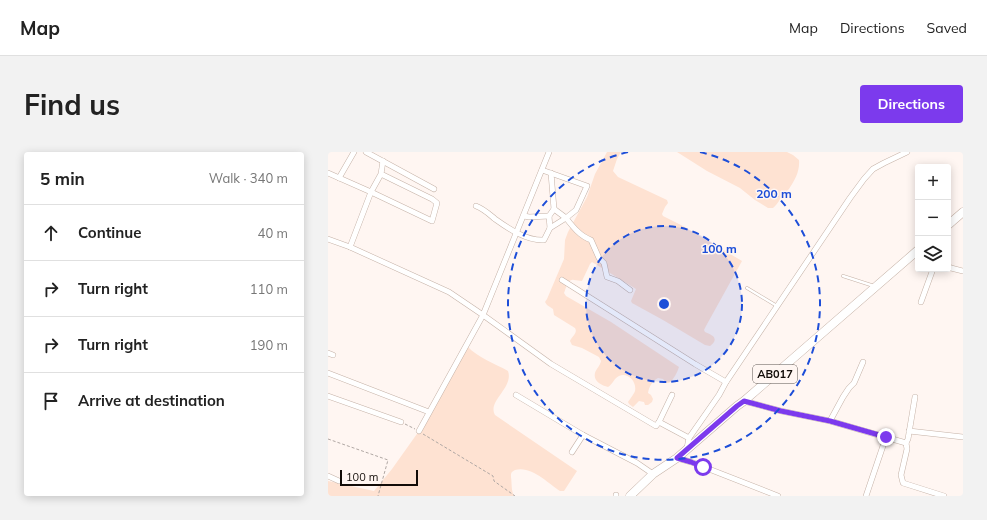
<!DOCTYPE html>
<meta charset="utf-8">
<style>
:root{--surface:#fff;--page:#f2f2f2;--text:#222;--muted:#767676;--line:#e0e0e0;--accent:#7c3aed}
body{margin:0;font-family:Mulish,sans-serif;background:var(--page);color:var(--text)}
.controls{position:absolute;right:12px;top:12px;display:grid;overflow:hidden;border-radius:4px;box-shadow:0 2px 10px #0003}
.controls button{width:36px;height:36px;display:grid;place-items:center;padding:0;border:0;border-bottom:1px solid var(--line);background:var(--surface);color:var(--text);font:20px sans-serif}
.scale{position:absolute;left:12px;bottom:10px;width:78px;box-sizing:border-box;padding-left:4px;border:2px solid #120c08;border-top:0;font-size:11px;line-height:14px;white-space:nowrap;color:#120c08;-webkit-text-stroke:3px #fff6f2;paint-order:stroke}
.stop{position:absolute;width:12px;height:12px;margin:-9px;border:3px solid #7c3aed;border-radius:50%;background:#fff}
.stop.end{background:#7c3aed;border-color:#fff;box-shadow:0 1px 4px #0008}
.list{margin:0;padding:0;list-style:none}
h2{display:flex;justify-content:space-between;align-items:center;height:52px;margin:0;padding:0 16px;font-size:17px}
h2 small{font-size:13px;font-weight:400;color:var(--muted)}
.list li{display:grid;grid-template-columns:26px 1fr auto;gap:12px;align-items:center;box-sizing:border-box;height:56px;padding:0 16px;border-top:1px solid var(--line)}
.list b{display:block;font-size:15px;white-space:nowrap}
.list em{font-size:13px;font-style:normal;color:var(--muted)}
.icon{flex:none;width:22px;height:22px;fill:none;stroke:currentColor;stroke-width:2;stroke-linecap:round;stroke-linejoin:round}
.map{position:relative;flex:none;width:635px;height:344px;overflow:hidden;border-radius:4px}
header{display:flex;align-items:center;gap:24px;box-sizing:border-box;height:56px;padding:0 20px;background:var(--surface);border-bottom:1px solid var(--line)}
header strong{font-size:19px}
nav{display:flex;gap:22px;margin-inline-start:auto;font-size:14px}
.intro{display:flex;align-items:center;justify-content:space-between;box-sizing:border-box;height:96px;padding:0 24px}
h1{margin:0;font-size:28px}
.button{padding:10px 18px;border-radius:4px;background:var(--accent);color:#fff;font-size:14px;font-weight:700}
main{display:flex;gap:24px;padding:0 24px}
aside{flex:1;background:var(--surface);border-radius:4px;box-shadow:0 2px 10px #0003}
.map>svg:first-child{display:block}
.green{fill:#fee2d2}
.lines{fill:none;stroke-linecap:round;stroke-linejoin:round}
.lane-casing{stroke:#c5b2a7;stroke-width:3.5}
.street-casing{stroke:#c5b2a7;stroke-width:6}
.primary-casing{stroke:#c5b2a7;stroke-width:9}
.path{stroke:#afa7a3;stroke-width:1;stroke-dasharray:3 2;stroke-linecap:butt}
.lane{stroke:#fff;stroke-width:2.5}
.street{stroke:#fff;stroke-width:5}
.primary{stroke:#fff;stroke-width:8}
.route{stroke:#7c3aed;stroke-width:5}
.ring{fill:none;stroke:#1d4ed8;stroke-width:2;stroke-dasharray:7 5}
.labels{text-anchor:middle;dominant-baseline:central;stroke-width:3;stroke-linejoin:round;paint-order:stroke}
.shield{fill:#fff6f2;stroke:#59524e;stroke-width:1}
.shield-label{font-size:11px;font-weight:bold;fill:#120c08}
.centre{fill:#1d4ed8;stroke:#fff6f2;stroke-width:2}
.ring-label{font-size:12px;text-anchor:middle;font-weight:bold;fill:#1d4ed8;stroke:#fff6f2;stroke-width:3;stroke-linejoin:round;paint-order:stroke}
</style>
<header>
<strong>Map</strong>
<nav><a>Map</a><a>Directions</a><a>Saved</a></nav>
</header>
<div class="intro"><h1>Find us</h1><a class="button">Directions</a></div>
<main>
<aside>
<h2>5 min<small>Walk · 340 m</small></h2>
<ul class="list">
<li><svg class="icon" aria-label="ahead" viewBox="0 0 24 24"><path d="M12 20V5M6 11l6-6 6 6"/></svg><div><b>Continue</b></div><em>40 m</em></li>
<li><svg class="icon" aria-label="right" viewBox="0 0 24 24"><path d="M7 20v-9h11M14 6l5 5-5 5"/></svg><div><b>Turn right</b></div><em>110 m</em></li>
<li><svg class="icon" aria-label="right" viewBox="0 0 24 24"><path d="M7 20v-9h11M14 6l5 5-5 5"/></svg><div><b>Turn right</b></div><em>190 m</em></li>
<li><svg class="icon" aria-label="arrive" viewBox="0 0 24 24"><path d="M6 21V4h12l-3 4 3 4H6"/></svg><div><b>Arrive at destination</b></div></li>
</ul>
</aside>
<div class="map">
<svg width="635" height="344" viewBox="0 0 635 344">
<rect width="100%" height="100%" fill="#fff6f2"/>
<!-- green -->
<g class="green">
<path d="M279 0H293L289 7 285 19 290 25 339 48 340 51 337 55 334 62 335 64 355 74 414 109 378 174 376 178 377 180C384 183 392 186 382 194L377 193 335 168 304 151 303 149 308 137 264 110 262 112 254 129C251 129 249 128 246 128 240 126 238 136 236 141L238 144 283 170 351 215C349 221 346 227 341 231H338L335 227 330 226C324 229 321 235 320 241L323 243 325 247 324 250 320 253H317L316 250 311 249 305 255 301 252 300 250C302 247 306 242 307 239 309 230 300 220 291 224 286 226 285 232 280 235 273 233 265 229 267 221 268 217 272 214 273 209L271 205 254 196 244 193 242 189C244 184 250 181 247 176L226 163 225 157 219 153 217 150 219 147 236 107 237 88 240 80 259 45 267 22Z"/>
<path d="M349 0H459L465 3 471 8C472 19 467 28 461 37 458 40 455 43 452 47 450 51 448 53 445 56H440L427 48 412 36 379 19Z"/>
<path d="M139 194C150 206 166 211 180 219 186 236 159 249 167 263L249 319 236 339H232C221 332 203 313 187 318 183 320 183 321 183 325 184 332 183 338 186 344H0V329L46 339 64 317 91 279Z"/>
</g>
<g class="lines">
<!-- lane casing -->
<g class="lane-casing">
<g id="lane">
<path d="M515 124 546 134"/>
<path d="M419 136 449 154"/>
</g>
</g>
<!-- street casing -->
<g class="street-casing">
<g id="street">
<path d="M38 0 106 37"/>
<path d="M214 18 259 34 248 58 238 66 226 57"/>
<path d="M0 21 43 40 22 95"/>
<path d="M53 22 104 47 109 51 104 69 43 40 53 22 55 9"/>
<path d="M11 26 26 0"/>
<path d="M148 54C156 57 161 62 167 67 181 77 199 89 216 88L222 76 221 64 226 57 223 21"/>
<path d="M196 64 201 65 221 64"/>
<path d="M222 76 238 66C245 75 252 84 263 88L271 106 276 111 279 125 290 129 302 138"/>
<path d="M0 87 22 95 121 140 155 163 223 212 328 274 331 270 344 243"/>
<path d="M620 114 623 116 635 119"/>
<path d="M234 128 367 212 398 230"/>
<path d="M593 150 605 117"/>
<path d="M0 201 5 203"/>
<path d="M0 221 101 260"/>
<path d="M188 243 255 283 309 311 325 322"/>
<path d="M0 244 73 270"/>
<path d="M416 249 453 259 502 269 515 245 521 236 526 231 535 210"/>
<path d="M502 269 578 291 579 297 573 323 575 331 616 344"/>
<path d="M331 270 361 286"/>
<path d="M91 279 155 163 221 0"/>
<path d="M581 279 635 285"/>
<path d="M578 291 580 287 587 245"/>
<path d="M359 296 361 286 391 243 398 230 522 46 536 27 545 17 556 11 579 0"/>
<path d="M244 300 255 283"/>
<path d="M349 306 363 310 450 344"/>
<path d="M0 324 11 329"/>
<path d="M288 343V344"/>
<path d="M538 344 558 285"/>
</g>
</g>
<!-- primary casing -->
<g class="primary-casing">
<g id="primary">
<path d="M620 73 635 60"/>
<path d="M302 344 325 322 349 306 409 254 416 249 590 98"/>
</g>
</g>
<!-- path -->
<g class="path">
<path d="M77 272 87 277"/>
<path d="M95 282 165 324 166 329 187 344"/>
<path d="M0 287 60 308 50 344"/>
</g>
<!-- lane -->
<use href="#lane" class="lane"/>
<!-- street -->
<use href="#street" class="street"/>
<!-- primary -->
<use href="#primary" class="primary"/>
</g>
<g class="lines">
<!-- route -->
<path class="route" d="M375 315 363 310 349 306 409 254 416 249 453 259 502 269 558 285"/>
</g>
<!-- distance rings -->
<circle cx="336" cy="152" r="78" fill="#1d4ed8" fill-opacity=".12"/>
<g class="ring">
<circle cx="336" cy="152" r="78"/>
<path d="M372 0A156 156 0 1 1 300 0"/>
</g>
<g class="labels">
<!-- shield labels -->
<rect class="shield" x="425" y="213" width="44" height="18" rx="3"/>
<g class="shield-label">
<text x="447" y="222">AB017</text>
</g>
</g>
<circle cx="336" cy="152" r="6" class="centre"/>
<g class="ring-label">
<text x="446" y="46">200 m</text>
<text x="391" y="101">100 m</text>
</g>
</svg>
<div class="controls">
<button>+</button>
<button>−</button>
<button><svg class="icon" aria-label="layers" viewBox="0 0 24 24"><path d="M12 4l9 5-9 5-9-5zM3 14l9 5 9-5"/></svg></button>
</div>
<div class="scale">100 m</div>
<div class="stop" style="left:375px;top:315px"></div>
<div class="stop end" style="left:558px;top:285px"></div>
</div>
</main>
